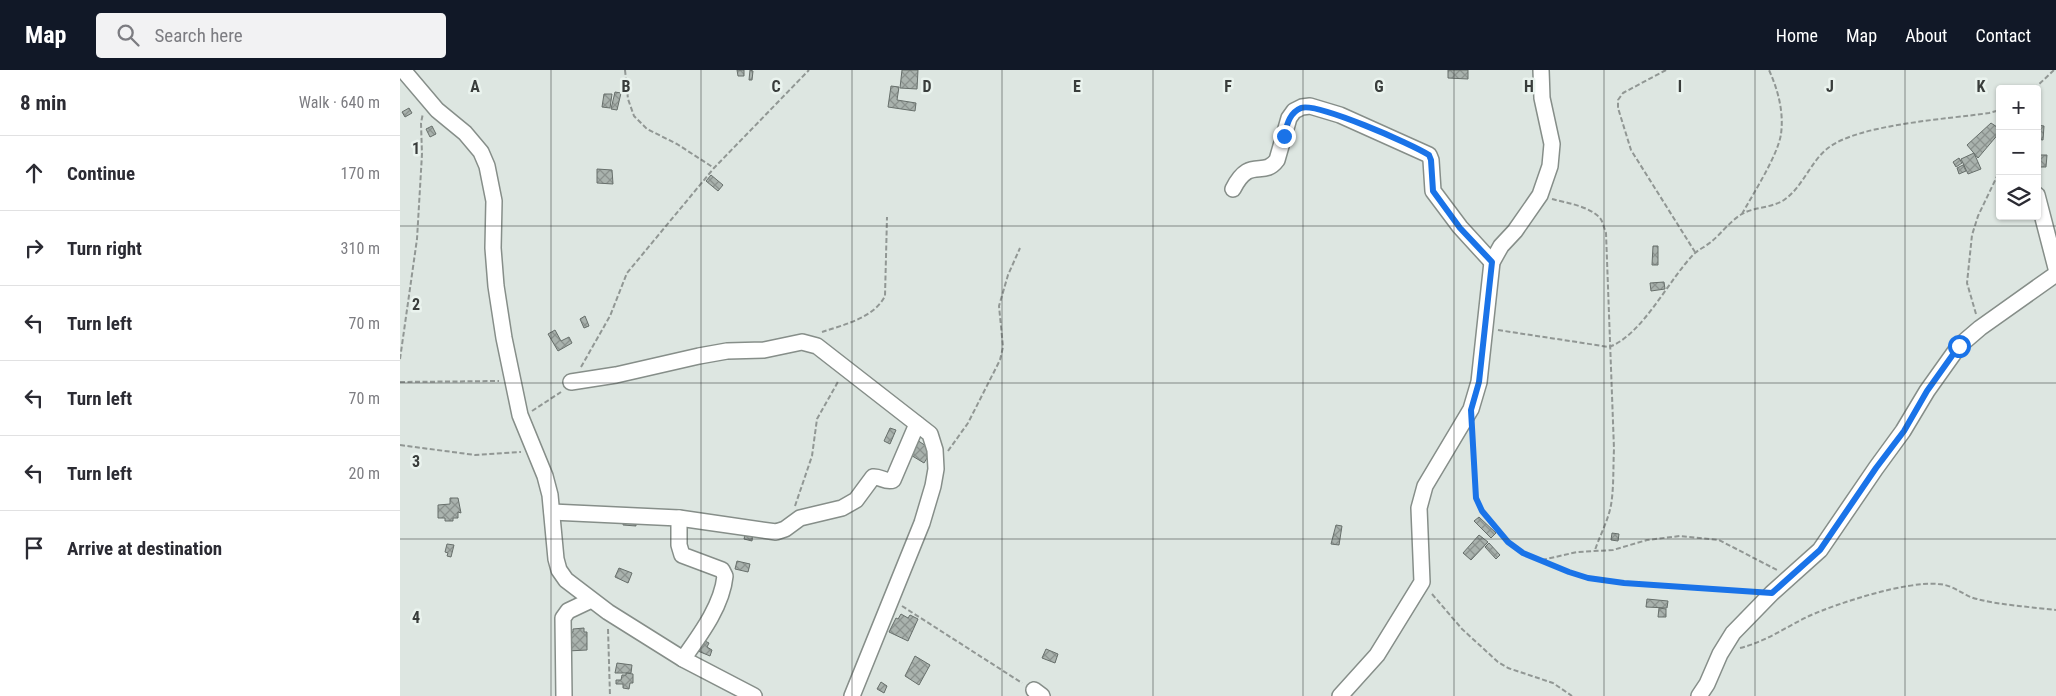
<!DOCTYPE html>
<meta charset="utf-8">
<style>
:root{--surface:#fff;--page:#f2f2f3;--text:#2b2b33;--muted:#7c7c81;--line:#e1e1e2;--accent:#111827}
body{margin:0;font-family:"Roboto Condensed",sans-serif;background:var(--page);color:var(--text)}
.controls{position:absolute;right:15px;top:15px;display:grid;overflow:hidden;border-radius:5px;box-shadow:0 1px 4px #0004}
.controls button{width:45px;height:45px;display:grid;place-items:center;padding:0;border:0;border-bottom:1px solid var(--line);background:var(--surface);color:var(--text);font:25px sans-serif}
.stop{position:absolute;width:15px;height:15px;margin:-11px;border:4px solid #1a73e8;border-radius:50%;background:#fff}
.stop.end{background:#1a73e8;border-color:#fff;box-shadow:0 1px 5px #0008}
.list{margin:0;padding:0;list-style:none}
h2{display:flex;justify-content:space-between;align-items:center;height:65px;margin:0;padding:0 20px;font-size:21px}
h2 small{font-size:16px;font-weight:400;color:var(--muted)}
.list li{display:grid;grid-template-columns:32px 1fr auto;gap:15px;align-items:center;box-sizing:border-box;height:75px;padding:0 20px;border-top:1px solid var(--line)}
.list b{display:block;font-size:19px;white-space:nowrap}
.list em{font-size:16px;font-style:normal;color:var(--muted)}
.icon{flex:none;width:28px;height:28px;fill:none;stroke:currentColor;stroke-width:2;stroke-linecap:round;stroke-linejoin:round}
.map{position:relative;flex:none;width:1656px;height:626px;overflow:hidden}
header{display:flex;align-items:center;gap:30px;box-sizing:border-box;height:70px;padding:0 25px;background:var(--accent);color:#fff}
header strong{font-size:24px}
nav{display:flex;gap:28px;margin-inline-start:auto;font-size:18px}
.search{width:350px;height:45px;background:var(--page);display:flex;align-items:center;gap:12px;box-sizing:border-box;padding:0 18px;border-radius:5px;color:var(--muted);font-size:19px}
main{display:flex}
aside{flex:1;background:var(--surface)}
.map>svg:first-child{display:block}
.building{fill:url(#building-cross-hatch);stroke:#676f6b}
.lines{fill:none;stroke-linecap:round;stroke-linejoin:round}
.minor-casing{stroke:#868e89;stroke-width:18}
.path{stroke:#919794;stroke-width:2;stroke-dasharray:5 2.5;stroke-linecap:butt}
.minor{stroke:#fff;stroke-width:15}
.route{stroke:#1a73e8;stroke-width:6}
.grid{fill:none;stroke:#393d3b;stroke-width:1;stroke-opacity:0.55}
.grid-label{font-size:16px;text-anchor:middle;font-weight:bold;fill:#393d3b;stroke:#eaf3ee;stroke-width:5;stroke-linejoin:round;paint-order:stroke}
</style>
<header>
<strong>Map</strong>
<div class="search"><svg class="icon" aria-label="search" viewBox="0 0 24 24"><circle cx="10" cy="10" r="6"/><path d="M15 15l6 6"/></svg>Search here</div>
<nav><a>Home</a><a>Map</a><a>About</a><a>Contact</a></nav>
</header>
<main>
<aside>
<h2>8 min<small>Walk · 640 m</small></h2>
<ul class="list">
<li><svg class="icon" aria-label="ahead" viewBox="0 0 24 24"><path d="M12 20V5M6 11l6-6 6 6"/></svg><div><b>Continue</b></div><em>170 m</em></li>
<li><svg class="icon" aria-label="right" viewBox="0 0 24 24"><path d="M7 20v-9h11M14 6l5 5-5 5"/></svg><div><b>Turn right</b></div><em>310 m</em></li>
<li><svg class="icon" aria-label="left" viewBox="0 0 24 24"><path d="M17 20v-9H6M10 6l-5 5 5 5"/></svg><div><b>Turn left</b></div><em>70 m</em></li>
<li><svg class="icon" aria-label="left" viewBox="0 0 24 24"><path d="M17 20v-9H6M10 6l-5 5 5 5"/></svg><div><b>Turn left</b></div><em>70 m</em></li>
<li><svg class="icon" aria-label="left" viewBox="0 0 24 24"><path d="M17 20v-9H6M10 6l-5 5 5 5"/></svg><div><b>Turn left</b></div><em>20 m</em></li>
<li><svg class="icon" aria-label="arrive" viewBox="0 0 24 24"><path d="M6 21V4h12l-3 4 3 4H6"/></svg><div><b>Arrive at destination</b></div></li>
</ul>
</aside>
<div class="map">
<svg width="1656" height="626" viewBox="0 0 1656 626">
<defs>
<pattern id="building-cross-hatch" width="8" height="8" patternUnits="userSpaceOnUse" patternTransform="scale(1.25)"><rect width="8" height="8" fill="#a9b2ad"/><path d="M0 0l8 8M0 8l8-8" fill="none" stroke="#8b928e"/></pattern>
</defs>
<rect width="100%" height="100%" fill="#dde6e1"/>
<!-- building -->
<g class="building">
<path d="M337 0H344V6H338Z"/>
<path d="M350 0 353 1 352 10H349Z"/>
<path d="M502 0H518L517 19 500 18Z"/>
<path d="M1048 0H1068V9L1048 8Z"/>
<path d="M491 16 499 17 497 30 516 33 515 41 488 37Z"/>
<path d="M215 22 221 23 217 40 211 39Z"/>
<path d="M204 24H212L210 38 202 37Z"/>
<path d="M9 38 12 43 5 47 2 42Z"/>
<path d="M1591 53 1600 59V62L1578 88 1567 75Z"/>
<path d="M1637 55 1644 56 1643 70 1637 69Z"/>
<path d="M32 56 36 64 30 67 26 59Z"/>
<path d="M1574 83 1581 99 1568 104 1561 89Z"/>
<path d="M1640 85H1647L1646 97H1639Z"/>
<path d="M1559 88 1562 93 1556 97 1553 92Z"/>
<path d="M1563 95 1566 101 1559 104 1557 98Z"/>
<path d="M197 99 212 100 213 114 197 113Z"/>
<path d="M311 105 323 115 318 121 306 111Z"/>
<path d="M1253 176H1258V195H1252Z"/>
<path d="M1264 212 1265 219 1251 221 1250 213Z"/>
<path d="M185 246 189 256 184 258 180 249Z"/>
<path d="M155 260 161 271 169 267 172 273 158 281 148 264Z"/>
<path d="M490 358 496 360 490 374 484 371Z"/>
<path d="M517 370 532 380 524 393 509 384Z"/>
<path d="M50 428H58L61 443 58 442V448H53V451H45V448H38V435L50 434Z"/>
<path d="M1079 447 1096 463 1091 468 1074 451Z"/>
<path d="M224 449 236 450V456L223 455Z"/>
<path d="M936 455 942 456 939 475 931 474Z"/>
<path d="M346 461 353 462 352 471 344 469Z"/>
<path d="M1212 463 1219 464 1218 471 1211 470Z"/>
<path d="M1079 465 1088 472 1071 490 1063 483Z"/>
<path d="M1089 473 1100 485 1096 489 1085 477Z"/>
<path d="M47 474 54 475 51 487 47 486 48 483 45 482Z"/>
<path d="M337 491 350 494 348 502 335 499Z"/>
<path d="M219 498 232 503 228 513 215 507Z"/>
<path d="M1247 529 1268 531 1267 538 1246 537Z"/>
<path d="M1259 538 1266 539V547H1258Z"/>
<path d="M501 544 508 548 510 545 518 549 508 571 489 562 496 548 498 549Z"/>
<path d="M184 558V562H187V580L167 581 166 562H173V559Z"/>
<path d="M303 570 309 573 307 577 312 580 310 586 298 581Z"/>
<path d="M646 579 658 584 655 593 642 588Z"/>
<path d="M515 586 530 595 519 615 505 606Z"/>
<path d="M217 593 232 595 231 603H215Z"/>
<path d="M226 603 233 604V613H230L229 619 223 618V614H216V610H221L222 605H226Z"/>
<path d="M481 612 487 616 484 623 477 619Z"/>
</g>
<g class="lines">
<!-- minor casing -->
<g class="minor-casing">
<g id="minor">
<path d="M3 0 37 40 65 63 81 82 87 96 94 131 93 178 96 216 104 268 120 345 145 406 150 425 156 489 159 500 166 510 208 542 283 589 354 626"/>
<path d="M833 119C850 85 863 109 877 90L889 48 894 41 902 37 910 36 940 45 1029 85 1031 90 1033 121 1060 157 1092 192"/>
<path d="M1637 125 1656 198"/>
<path d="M171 312 216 305 299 286 327 281 364 280 402 272 417 276 530 364 535 380 536 399 533 416 522 453 452 626"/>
<path d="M152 442 279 448 376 462 385 459 400 448 442 438 456 430 473 407C480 406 486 413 493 410L517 354"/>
<path d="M279 448V475L282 485 322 500 325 506C322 536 300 565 283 589"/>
<path d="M634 620 642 626"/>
<path d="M164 626 163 548 168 541 187 532 186 526"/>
<path d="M940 626 977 585 1022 512 1019 438 1025 416 1071 339 1079 312 1092 192 1101 176 1115 161 1140 125 1150 96 1152 74 1142 28 1141 0"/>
<path d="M1299 626 1307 614 1320 584 1333 563 1372 523 1420 480 1476 398 1503 361 1527 321 1559 276 1580 258 1656 204"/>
</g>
</g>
<!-- path -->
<g class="path">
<path d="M225 0 228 29 234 46 247 59 277 74 314 98"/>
<path d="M1266 0 1223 23 1218 30V38L1231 80 1295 182"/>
<path d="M1634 19 1654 0"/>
<path d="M1152 129C1167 133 1189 136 1200 148 1203 152 1204 158 1206 163L1214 379C1213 398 1214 417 1211 435 1208 451 1200 465 1195 480"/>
<path d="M1342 144C1353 124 1378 85 1381 64 1384 42 1378 20 1369 0"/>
<path d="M1576 244 1567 213 1572 165 1578 146 1600 100"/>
<path d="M1098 260 1209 277C1243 265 1270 207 1295 183 1300 179 1306 176 1311 172 1321 164 1330 151 1342 144 1354 137 1372 138 1384 130 1403 117 1410 92 1428 78 1459 54 1549 49 1589 43L1600 40"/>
<path d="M422 262C443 255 474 248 485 226L487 147"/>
<path d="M0 289 17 169 22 84 21 53 23 43"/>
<path d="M181 297 210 246 227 203 314 98 409 0"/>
<path d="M0 312 99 311"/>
<path d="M132 341 161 322"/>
<path d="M1073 363 1074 416 1076 428 1081 441 1100 464 1123 483 1169 502 1188 508 1224 513 1354 522"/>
<path d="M0 375 75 385 121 382"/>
<path d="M548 381 568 353 600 290 603 277 599 236 608 205 620 178"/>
<path d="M395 436 412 386 417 349 439 310"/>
<path d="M1142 490 1177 482 1213 480 1247 470 1280 466 1319 470 1377 500"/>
<path d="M1032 524 1062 559 1098 592 1108 598 1153 613 1172 626"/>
<path d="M502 536 622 613"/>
<path d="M208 559 210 626"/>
<path d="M1340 578C1365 572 1386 557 1409 546 1438 533 1506 511 1538 514 1555 515 1563 526 1577 529 1600 535 1631 537 1656 540"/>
</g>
<!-- minor -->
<use href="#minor" class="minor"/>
</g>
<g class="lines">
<!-- route -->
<path class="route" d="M884 66C887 55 889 43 901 38 916 32 1012 74 1029 85L1031 90 1033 121 1060 158 1092 192 1079 312 1071 340 1076 428 1082 441 1108 472 1123 483 1169 502 1188 508 1224 513 1372 523 1420 480 1476 398 1504 361 1527 321 1559 276"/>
</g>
<!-- grid -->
<path class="grid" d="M151 0V626M301 0V626M452 0V626M602 0V626M753 0V626M903 0V626M1054 0V626M1204 0V626M1355 0V626M1505 0V626M0 156H1656M0 313H1656M0 469H1656"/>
<g class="grid-label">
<text x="75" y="22">A</text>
<text x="226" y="22">B</text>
<text x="376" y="22">C</text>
<text x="527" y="22">D</text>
<text x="677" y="22">E</text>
<text x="828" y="22">F</text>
<text x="979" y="22">G</text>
<text x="1129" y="22">H</text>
<text x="1280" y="22">I</text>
<text x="1430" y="22">J</text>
<text x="1581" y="22">K</text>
<text x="16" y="84">1</text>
<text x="16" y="240">2</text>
<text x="16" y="397">3</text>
<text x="16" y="553">4</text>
</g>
</svg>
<div class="controls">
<button>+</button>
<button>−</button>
<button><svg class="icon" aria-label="layers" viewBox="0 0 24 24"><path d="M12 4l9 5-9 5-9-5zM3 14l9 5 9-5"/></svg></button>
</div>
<div class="stop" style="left:1559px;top:276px"></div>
<div class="stop end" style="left:884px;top:66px"></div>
</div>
</main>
